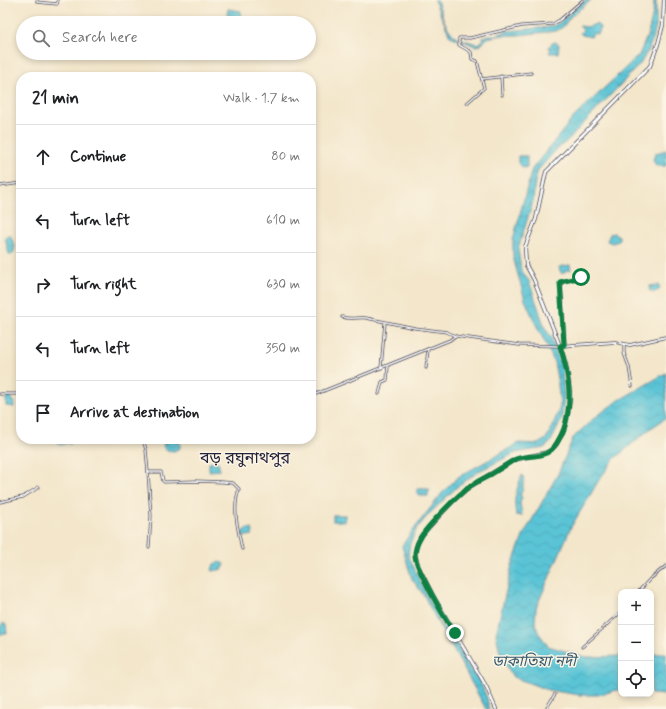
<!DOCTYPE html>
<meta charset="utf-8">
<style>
:root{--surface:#fff;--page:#f2f2f2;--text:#202124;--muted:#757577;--line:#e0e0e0}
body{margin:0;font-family:Mynerve,"Noto Sans Bengali",sans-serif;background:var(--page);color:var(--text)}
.controls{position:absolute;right:12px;bottom:12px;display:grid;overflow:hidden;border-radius:8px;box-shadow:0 2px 6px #0003}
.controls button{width:36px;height:36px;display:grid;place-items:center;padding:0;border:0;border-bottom:1px solid var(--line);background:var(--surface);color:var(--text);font:20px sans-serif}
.stop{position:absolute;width:12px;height:12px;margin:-9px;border:3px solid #0b8043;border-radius:50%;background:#fff}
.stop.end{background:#0b8043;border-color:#fff;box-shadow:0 1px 4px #0008}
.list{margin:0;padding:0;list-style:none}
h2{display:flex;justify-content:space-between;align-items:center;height:52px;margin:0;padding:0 16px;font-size:17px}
h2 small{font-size:13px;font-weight:400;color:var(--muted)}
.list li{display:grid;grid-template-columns:26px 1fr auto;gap:12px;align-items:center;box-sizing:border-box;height:64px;padding:0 16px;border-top:1px solid var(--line)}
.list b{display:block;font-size:15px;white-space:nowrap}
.list em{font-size:13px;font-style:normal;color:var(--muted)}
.icon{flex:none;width:22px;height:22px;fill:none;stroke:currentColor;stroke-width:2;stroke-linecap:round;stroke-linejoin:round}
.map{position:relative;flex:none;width:666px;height:709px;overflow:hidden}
.search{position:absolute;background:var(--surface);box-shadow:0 2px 6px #0003;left:16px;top:16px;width:300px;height:44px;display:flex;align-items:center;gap:10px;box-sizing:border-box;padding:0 14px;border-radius:22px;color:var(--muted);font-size:15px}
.panel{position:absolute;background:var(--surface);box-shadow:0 2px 6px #0003;left:16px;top:72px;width:300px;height:372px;border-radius:16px}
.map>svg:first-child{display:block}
.water{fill:url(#water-waves);stroke:#3e7388}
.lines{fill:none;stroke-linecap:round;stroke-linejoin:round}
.minor-casing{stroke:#413f50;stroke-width:3}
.tertiary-casing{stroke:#413f50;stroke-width:3.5}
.secondary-casing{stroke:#413f50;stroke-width:4}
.minor{stroke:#fff;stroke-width:1.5}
.tertiary{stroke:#fff;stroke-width:2}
.secondary{stroke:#fff;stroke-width:2.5}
.route{stroke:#0b8043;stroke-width:5}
.labels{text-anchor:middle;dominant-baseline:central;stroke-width:3;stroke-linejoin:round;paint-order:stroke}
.water-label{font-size:15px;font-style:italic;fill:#365b71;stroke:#fcf5e5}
.quarter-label{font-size:16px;fill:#22223b;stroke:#fcf5e5}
</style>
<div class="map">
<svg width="666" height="709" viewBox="0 0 666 709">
<defs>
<pattern id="water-waves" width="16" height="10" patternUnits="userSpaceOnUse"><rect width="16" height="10" fill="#5ac4d6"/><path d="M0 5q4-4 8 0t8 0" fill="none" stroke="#4ea8b9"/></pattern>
</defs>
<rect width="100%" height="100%" fill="#fcf5e5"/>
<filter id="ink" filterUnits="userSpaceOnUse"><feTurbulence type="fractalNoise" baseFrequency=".025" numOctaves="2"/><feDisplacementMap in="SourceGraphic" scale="8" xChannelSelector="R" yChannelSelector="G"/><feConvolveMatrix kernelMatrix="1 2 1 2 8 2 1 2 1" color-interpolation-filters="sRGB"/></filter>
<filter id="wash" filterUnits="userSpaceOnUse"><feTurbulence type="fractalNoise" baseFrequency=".012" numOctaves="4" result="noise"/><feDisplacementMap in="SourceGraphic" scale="16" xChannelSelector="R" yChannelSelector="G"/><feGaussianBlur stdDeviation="0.9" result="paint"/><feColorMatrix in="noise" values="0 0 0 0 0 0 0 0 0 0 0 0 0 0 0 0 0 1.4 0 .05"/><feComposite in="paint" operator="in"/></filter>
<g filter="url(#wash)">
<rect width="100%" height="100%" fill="#f3e6ca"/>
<!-- water -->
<g class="water">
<path d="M434 0H437C442 14 446 34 461 39 466 41 472 42 477 44L482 41 483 38 488 35H496L507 31 550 27 559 23 585 0H591L570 17 563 27 556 31 518 35H503L487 38 481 45 475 46 450 36Z"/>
<path d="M654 0H656V27L649 49 640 64 568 140 557 149 538 170 535 181 533 201 518 249 521 271 529 281 545 328 551 337 562 369 564 395 562 419 550 443 544 448 515 453 479 471 457 487 429 514 417 528 410 543 408 555 428 598 437 614 440 624 444 628 450 630 451 636 457 645 466 663 480 682 487 698 489 709H486L453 649 444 634 423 594 412 579 402 546 410 534 443 492 458 477 519 443 538 444 546 439 553 425 560 407 558 384 554 362 547 346 539 331 525 300 513 257V240L532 169 573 118 639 55 648 34 653 13Z"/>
<path d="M228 9 241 11 240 19H231L227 14Z"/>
<path d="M596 24 600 27 599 33 596 34 593 33 591 37 582 35 580 33 583 30 579 26 588 27Z"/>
<path d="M555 42 559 44 558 53H549L551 49 548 47 551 44Z"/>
<path d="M666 150V166H656L653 159 656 153Z"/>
<path d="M518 156H527V167L523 168 518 163Z"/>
<path d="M614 233 619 236V241L612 243 607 241 610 234Z"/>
<path d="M8 235H10L15 247 13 254 11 255 9 254 5 237Z"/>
<path d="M569 265H570L571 270H567L562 274 560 271 559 267Z"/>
<path d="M658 285 660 288 659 290 654 292 650 291 649 289 650 286Z"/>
<path d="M666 373V418L651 428 614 459 599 480 571 527 536 608 535 622 538 632 548 646 586 657 621 656V690H617L598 695H580L548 690 513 677 501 657 496 634 512 565 524 534 558 474 573 438 593 419 616 402Z"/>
<path d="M11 396V400L14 402V407L6 406V397Z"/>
<path d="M56 439H70V445L68 443 61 445 57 444Z"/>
<path d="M166 439H177L180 442V448L174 451 166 450 163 446Z"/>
<path d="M218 462 220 470 209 471V463Z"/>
<path d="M522 475 524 478C523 485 523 490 520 496L522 497 520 503 522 516 516 515C513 497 516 492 522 475Z"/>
<path d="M417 489H429L430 491 428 492V496H419V493L416 492Z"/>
<rect x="333" y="515" width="12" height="6"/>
<path d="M247 529H252L253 532 252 535 243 537 242 533 244 530Z"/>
<path d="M219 562 225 564 223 569 213 571 212 570 214 564Z"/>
<path d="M3 623 6 624 7 634H0V627Z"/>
<path d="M651 654H666V695L651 694Z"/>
</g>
</g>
<g filter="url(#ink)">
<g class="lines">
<!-- minor casing -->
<g class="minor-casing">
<g id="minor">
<path d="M37 0V2L57 4 58 0"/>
<path d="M501 76 502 95"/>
<path d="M482 79 531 73"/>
<path d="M467 103 484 88 477 61 472 59 471 52 459 45V38H470L522 26 553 24 561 19 583 0"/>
<path d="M0 186 21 183"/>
<path d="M342 317C351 320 358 317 366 318L415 328 447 332 455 336 519 345 560 346"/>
<path d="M624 344V353L629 367 632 386"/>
<path d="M565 345 561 282 581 277"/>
<path d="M381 368 385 323"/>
<path d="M426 368 428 349"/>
<path d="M0 394H21"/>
<path d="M379 394 382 382 387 380 388 366"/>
<path d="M311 396 450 340 455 336"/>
<path d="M143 439 146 450 148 472"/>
<path d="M0 502 23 497 39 487"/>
<path d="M149 547 151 516 148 472H161L163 481 164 482 196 481 223 482 233 483 239 489C232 509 238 529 242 549"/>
<path d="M638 592 650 579 666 566"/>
<path d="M582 647 621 612"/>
<path d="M546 709 555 694"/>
</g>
</g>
<!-- tertiary casing -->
<g class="tertiary-casing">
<path id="tertiary" d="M560 346 615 342 630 345 666 337"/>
</g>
<!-- secondary casing -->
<g class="secondary-casing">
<path id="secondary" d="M496 709 486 686 432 594 419 568 415 555 417 544 421 536 430 526 455 499 469 487 514 460 548 452 556 445 562 434 566 422 570 400V392L566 365 560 346 534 280 526 265 525 247 536 219 546 172 650 66 658 44 663 25 664 0"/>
</g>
<!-- minor -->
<use href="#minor" class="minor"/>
<!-- tertiary -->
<use href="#tertiary" class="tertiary"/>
<!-- secondary -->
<use href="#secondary" class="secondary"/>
</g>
</g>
<g class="lines" filter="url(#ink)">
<!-- route -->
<path class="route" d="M455 633C446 621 415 567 415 555 415 549 418 542 421 537 427 526 458 495 469 487 476 482 483 479 490 475 498 470 506 465 514 460 525 454 541 459 551 450 557 445 561 436 564 429 573 401 569 374 560 346L564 345 560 282 581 277"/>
</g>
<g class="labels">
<!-- water labels -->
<g class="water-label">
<text x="534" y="662">ডাকাতিয়া নদী</text>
</g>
<!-- quarter labels -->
<g class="quarter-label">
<text x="245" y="458">বড় রঘুনাথপুর</text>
</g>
</g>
</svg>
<div class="controls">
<button>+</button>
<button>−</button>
<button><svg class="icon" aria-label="locate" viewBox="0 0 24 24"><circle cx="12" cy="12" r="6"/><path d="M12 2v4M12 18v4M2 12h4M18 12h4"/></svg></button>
</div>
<div class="stop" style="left:581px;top:277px"></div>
<div class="stop end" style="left:455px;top:633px"></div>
<div class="search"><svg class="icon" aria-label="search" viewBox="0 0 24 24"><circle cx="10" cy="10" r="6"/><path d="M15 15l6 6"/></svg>Search here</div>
<section class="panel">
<h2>21 min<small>Walk · 1.7 km</small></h2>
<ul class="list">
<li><svg class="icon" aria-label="ahead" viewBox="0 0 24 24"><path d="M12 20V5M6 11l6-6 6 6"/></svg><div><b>Continue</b></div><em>80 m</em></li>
<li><svg class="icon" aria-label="left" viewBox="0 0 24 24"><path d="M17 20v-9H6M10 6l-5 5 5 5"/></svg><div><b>Turn left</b></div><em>610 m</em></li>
<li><svg class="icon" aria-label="right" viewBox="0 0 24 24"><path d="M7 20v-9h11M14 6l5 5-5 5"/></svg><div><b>Turn right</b></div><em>630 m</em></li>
<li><svg class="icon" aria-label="left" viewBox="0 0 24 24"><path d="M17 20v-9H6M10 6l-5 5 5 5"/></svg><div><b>Turn left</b></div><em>350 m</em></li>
<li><svg class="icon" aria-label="arrive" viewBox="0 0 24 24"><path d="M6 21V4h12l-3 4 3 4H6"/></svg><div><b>Arrive at destination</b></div></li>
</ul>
</section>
</div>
